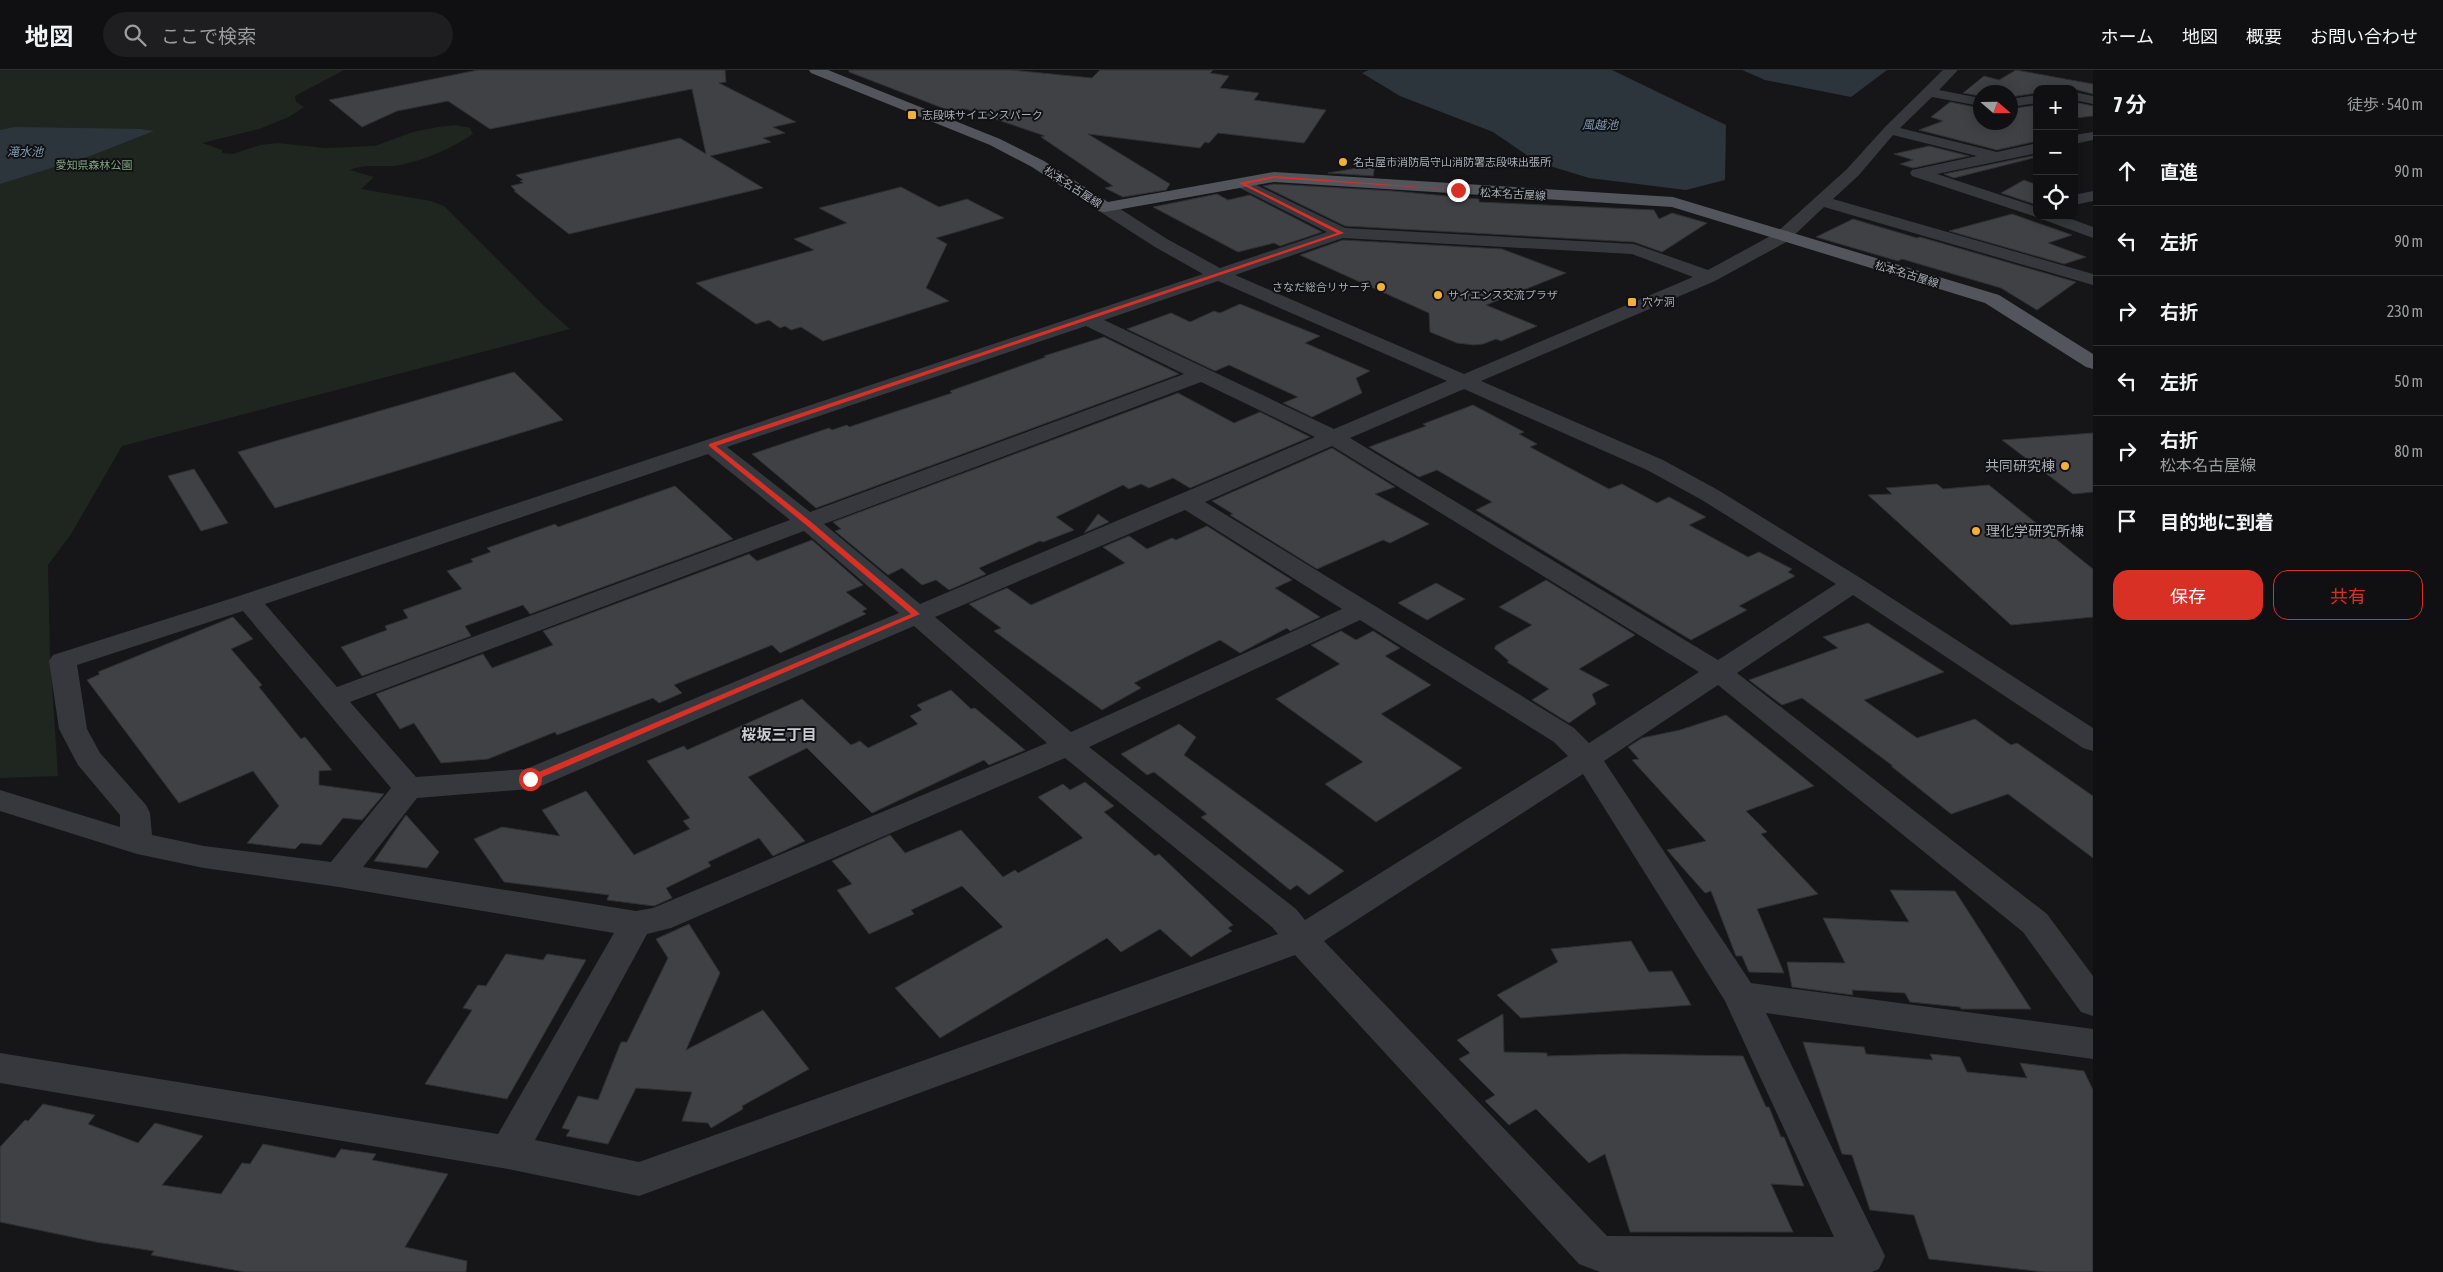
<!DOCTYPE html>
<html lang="ja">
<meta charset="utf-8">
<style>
:root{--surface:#101012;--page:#1e1e20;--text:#f1f3f6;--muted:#9c9d9f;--line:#303032;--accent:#d93025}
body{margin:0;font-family:"Asap Condensed","Noto Sans JP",sans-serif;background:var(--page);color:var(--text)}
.controls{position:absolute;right:15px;top:15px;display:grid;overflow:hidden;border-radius:10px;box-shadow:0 2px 12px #0003}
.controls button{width:45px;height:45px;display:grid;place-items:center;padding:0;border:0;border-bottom:1px solid var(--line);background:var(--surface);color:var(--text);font:25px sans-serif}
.compass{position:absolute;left:1973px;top:15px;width:45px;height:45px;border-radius:50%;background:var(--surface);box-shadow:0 2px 12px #0003;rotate:110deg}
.stop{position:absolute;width:15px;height:15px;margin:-11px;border:4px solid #d93025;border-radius:50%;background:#fff}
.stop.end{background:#d93025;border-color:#fff;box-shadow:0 1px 5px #0008}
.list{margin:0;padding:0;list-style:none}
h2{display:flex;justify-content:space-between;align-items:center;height:65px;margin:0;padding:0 20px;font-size:21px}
h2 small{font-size:16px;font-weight:400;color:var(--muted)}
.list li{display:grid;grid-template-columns:32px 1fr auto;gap:15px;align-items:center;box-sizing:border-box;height:70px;padding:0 20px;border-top:1px solid var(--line)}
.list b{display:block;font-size:19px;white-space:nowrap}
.list p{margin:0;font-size:16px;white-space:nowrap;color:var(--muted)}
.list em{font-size:16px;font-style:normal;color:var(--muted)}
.actions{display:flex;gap:10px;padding:15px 20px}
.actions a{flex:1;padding:11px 0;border:1px solid var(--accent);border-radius:15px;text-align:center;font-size:18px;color:var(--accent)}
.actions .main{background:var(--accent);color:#fff}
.icon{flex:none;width:28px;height:28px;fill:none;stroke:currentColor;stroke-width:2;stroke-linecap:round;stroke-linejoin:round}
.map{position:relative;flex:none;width:2093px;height:1202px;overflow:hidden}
header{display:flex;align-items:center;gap:30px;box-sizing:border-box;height:70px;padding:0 25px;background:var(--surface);border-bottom:1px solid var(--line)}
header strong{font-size:24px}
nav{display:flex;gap:28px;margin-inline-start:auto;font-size:18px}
.search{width:350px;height:45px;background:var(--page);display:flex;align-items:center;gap:12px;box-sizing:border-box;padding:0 18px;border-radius:28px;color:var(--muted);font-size:19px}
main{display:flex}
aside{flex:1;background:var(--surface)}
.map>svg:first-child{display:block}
.green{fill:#1e261f}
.water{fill:#2c353c}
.building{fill:#404145;stroke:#303034}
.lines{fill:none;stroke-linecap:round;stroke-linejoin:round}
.minor{fill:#37383d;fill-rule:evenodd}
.major{fill:#53555c;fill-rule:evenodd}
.route{fill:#d93025}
.poi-dot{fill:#f2b134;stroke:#111113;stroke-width:2}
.labels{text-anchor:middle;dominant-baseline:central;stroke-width:4;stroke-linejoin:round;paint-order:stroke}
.far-poi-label{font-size:11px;fill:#a8adb8;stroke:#111113;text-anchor:start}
.far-park-label{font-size:11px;fill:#7fa381;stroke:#111113}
.far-street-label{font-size:11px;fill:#a8adb8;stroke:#111113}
.far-water-label{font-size:12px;font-style:italic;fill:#7f9bb3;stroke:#111113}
.poi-label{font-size:14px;fill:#a8adb8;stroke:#111113;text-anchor:end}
.neighbourhood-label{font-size:15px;font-weight:bold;fill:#c9ccd4;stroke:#111113}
</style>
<header>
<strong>地図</strong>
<div class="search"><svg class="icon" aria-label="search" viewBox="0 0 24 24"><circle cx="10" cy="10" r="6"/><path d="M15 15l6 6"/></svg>ここで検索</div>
<nav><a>ホーム</a><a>地図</a><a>概要</a><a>お問い合わせ</a></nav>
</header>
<main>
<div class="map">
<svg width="2093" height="1202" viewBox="0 0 2093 1202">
<rect width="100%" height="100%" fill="#161618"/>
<!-- green -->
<path class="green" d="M0 0H344L295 26 296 32 304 37 289 47 259 59 202 73 222 80V83L233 84 260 75 277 73 325 78 375 76 413 62 438 57 456 55 470 58 473 64C452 78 425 90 400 95 384 98 365 93 350 100L374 107 361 119 431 131 444 136 544 236 570 259 122 376 71 464 48 495 50 584 58 706 0 708Z"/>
<!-- water -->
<g class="water">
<path d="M1369 0H1612L1726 55 1725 110 1686 120 1589 108 1537 92 1493 62 1400 26 1362 3Z"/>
<path d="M1742 0H1887L1851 27 1765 10Z"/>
<path d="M15 57 141 59 154 61 90 86 0 114V60Z"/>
</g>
<!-- building -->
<g class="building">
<path d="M478 0H725L726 12 719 13 796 52 773 57 785 63 763 68 771 72 710 86 763 118 569 164 514 121H516L511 116 523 113 520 111 523 110 516 105 680 68 706 84 692 19 490 59 448 31 397 41 362 57 329 30Z"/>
<path d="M849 0H1011L1092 8 1100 0H1213L1210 3 1229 6 1220 18 1259 23 1254 30 1326 40 1304 73 1218 63 1209 73 1205 72 1200 78 1088 64 1170 114 1166 120 1123 127 1105 118 1113 116 1041 67 1045 66 966 39 953 42 849 2Z"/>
<path d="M2016 0 2093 14V24L2074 19H2037V23L2010 27V22H1980V26L1963 23 1984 6 1999 10Z"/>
<path d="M1950 32 1980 38V52H2010V39L2037 35V71L1997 80 1919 60 1943 51 1931 47Z"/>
<path d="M2074 32 2093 36V46L2074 48Z"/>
<path d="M1929 76 1969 86 1913 98 1900 94 1913 90 1894 84Z"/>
<path d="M2037 85V87L1954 108 1944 104Z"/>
<path d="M1375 95 1373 106 1328 103Z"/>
<path d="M2024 110 2037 115V135L2001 123Z"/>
<path d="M1274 114 1393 121 1479 129V132L1654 140 1659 149 1672 143 1707 153 1662 182 1634 172 1345 156 1263 116Z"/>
<path d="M901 117 939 137 967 129 1004 148 936 168 947 174 926 218 949 231 823 271 801 257 791 260 785 256 780 258 769 250 756 254 696 213 814 180 794 169 847 153 819 138Z"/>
<path d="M1217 124 1228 130 1250 125 1322 162 1280 176 1274 173 1238 182 1153 137Z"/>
<path d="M2012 144 2072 165 2048 173 2086 187 2064 194 1949 161Z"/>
<path d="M1853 149 1917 168 1920 167 2076 212 2037 240 2001 218 1902 189 1898 191 1816 167Z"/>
<path d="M1343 170 1502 179 1566 203 1486 235 1537 256 1501 271 1496 269 1483 274 1474 275 1457 273 1430 262 1429 243 1300 185Z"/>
<path d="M1240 234 1320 266 1305 273 1370 301 1356 308 1362 323 1312 347 1283 333 1298 327 1229 295 1215 301 1127 259 1171 243 1190 252 1214 241 1220 243Z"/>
<path d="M1104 267 1179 304 816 438 752 384 829 358 832 360 847 355 849 357 952 323 950 321 1046 287 1044 286Z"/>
<path d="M514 302 563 350 275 438 238 382Z"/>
<path d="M1178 323 1234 353 1260 342 1310 367 1190 418 1173 408 1149 418 1141 414 1129 419 1123 415 1056 447 1074 460 1043 472 1040 471 979 498 986 504 949 520 936 510 922 515 902 498 888 505 835 461 841 459 833 452Z"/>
<path d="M1473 335 1524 362 1519 364 1537 374 1530 377 1609 419 1622 414 1657 433 1669 427 1706 447 1689 455 1748 487 1759 482 1792 499 1788 502 1795 506 1739 536 1747 540 1691 570 1476 440 1492 432 1437 400 1419 407 1369 377 1426 356 1423 354Z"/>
<path d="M2093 363V422L2073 424 2002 370Z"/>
<path d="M1332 378 1395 417 1375 424 1429 454 1390 473 1383 470 1317 499 1230 445 1233 444 1212 431Z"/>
<path d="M194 399 228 453 201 461 168 406Z"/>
<path d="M1937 414 1943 419 1989 415 2093 499V547L2011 555 1868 425 1892 424 1886 418Z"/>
<path d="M675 416 733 469 530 544 523 535 465 556 471 566 362 606 341 577 387 560 385 556 408 548 403 540 462 519 447 501 473 492 471 489 491 482 487 478 555 454 558 457Z"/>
<path d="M1098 444 1109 452 1084 463Z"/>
<path d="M1207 456 1292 510 1275 518 1320 547 1290 561 1287 558 1240 583 1220 570 1134 613 1141 618 1102 640 994 561 1001 558 969 534 1007 518 1031 535 1125 493 1103 477 1129 466 1147 479 1172 468 1176 470Z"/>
<path d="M812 470 863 515 846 522 867 539 862 541 866 544 780 583 772 575 674 615 682 623 659 633 653 628 557 665 555 662 488 689 441 693 414 653 400 659 376 624 483 584 492 598 553 575 543 561 749 484 757 491Z"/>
<path d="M1546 510 1635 565 1579 599 1609 615 1592 624 1596 634 1569 653 1532 630 1549 619 1507 592 1509 591 1494 578 1496 577 1495 576 1532 555 1499 537Z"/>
<path d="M1436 513 1465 529 1427 550 1398 533Z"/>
<path d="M233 547 253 569 231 579 262 615 259 617 301 669 305 667 332 700 319 701V715L384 724 362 750 343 748 321 775 301 773 295 779 247 773 279 736 253 701 179 733 87 610 100 604 98 602Z"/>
<path d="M1868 553 1944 602 1864 630 1917 668 1975 649 2011 675 2017 673 2093 726V788L2008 724 1951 744 1891 696H1893L1802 628 1782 635 1749 610 1838 578 1823 567Z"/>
<path d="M1341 561 1356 570 1373 561 1400 578 1385 586 1431 615 1381 644 1462 698 1376 752 1325 714 1363 692 1276 629 1340 594 1311 575Z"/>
<path d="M951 620 971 639 975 638 1025 680 989 695 984 690 872 743 807 678 748 707 805 771 773 786 759 768 708 792 711 796 666 818 672 828 654 836 607 830 609 825 504 812 474 769 502 757 560 766 542 740 586 721 634 785 690 759 683 751 690 748 647 691 684 676 687 680 802 629 851 675 860 671 868 678 918 654 910 646 922 640 917 635Z"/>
<path d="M1726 645 1814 716 1746 741 1767 762 1761 764 1818 824 1757 839 1784 903 1749 902 1742 886H1736L1711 821 1705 823 1667 780 1706 771 1632 690 1639 689 1628 677 1642 668 1680 660Z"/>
<path d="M1179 654 1196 667 1184 685 1344 801 1309 825 1297 815 1290 820 1201 747 1207 744 1154 702 1147 705 1121 684Z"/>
<path d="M1085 712 1114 736 1104 742 1155 786 1159 784 1233 855 1228 858 1232 861 1191 887 1160 859 1121 882 1107 868 940 968 895 918 1003 857 962 816 911 840 914 844 869 864 837 820 852 814 832 791 890 765 905 783 961 760 1003 807 1015 800 1018 803 1083 768 1038 727 1063 714 1070 720Z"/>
<path d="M406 745 439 782 427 798 374 791Z"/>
<path d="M1890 820 1955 821 2031 939H1961L1960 937 1910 932 1905 923 1852 920 1853 925 1792 917 1787 892 1845 893 1823 848 1909 852Z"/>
<path d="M689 854 720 903 686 980 763 940 809 999 742 1036 743 1039 711 1058 708 1053 682 1051 692 1022 636 1018 608 1074 566 1066 570 1060 562 1058 578 1026 598 1030 621 972H627L668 888 656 869Z"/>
<path d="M1631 871 1649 902 1672 901 1691 935 1521 948 1497 925 1558 892 1551 879Z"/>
<path d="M506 884 543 890 547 884 586 890 507 1029 425 1014 472 940 463 938 478 915 486 916Z"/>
<path d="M1503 944 1504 982 1547 983V986L1623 984 1743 986 1766 1037H1769L1781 1067H1784L1804 1116 1771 1114 1793 1162H1630L1605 1084 1589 1093 1536 1039 1509 1055 1485 1031 1495 1025 1459 989 1470 983 1457 970Z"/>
<path d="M1803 972 1864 977 1866 984 1933 990 1930 984 1960 987 1967 1002 2027 1008 2020 993 2084 1001 2093 1020V1202H2044L1929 1189 1914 1145 1870 1140 1852 1085 1842 1084Z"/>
<path d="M43 1034 95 1045 88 1054 138 1073 155 1053 203 1066 162 1115 221 1124 242 1093 250 1094 263 1074 335 1088 341 1079 376 1084 372 1090 448 1104 405 1177 467 1191 466 1202H245L151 1185 154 1181 96 1172 0 1152V1077L25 1050 28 1051Z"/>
</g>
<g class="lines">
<!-- minor -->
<g class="minor">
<path d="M1943 0H1958L1939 20 1980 28V36L1932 27 1900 58 1997 82 2037 73V83L1937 104 2037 137V146H2063L2093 157V168L2039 148 1912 106 1910 103 1912 100 1977 86 1893 65 1859 105 1833 129 2093 204V215L1824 137 1788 171 1715 211 1481 311 1663 390 1718 420 1862 509 2093 658V681L2083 678 1853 525 1737 603 2047 844 2093 906V946L2081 942 2023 862 1718 615 1604 691 1751 913 2093 959V989L1766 943 1885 1186 1879 1199 1872 1202H1600L1579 1194 1295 885 639 1126 508 1099 0 1013V983L498 1064 614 863 339 817 204 798 137 784 0 741V720L120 757V745L78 695 59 659 49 591 53 585 239 526 1203 204 1155 177 1099 141 1097 137 1099 133H1111L1167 169 1220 198 1327 162 1236 116 1234 113 1242 108 1345 158 1634 174 1708 200 1776 163 1847 99 1885 57ZM1343 168 1632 184 1693 207 1464 304 1235 205ZM1218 211 1447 311 1334 359 1104 250ZM1086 256 1184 304 810 442 727 377ZM1201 312 1315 367 920 534 824 454ZM1464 319 1647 400 1702 430 1836 514 1718 590 1350 368ZM1332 376 1699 602 1589 673 1574 658 1205 432ZM708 384 790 450 337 617 265 534ZM1185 440 1342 539 1071 662 935 547ZM804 461 899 543 526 699 416 707 350 632ZM243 541 391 718 331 792 204 776 152 765 150 743 146 735 100 683 87 659 77 595ZM1360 550 1554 672 1568 686 1305 850 1296 839 1089 677ZM914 556 1047 673 653 838 636 841 363 797 417 728 530 719 541 716ZM1065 688 1272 857 1278 864 639 1092 535 1070 647 864 671 858ZM1583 704 1725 931 1834 1167 1607 1166 1324 871Z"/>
<path d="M2074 22 2093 26V34L2074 30Z"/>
<path d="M2037 25V33L2010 37V29Z"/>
<path d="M2093 62V70L2074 74V65Z"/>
<path d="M2093 121V131L2074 135V125Z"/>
</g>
<!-- major -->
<path class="major" d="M809 0H828L1000 69 1044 91 1108 132 1274 102 1673 127 1999 225 2093 284V299L2086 297 1985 233 1672 137 1274 112 1105 142 1099 141 1032 97 990 75 811 3Z"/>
</g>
<!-- route -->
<path class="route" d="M1274 106 1460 120 1274 108 1246 114 1344 163 716 376 810 451 920 544 533 711H527V707L911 544 805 454 709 376V374L1337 163 1239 113Z"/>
<!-- markers -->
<g class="poi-dot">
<rect x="907" y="40" width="10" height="10" rx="2.5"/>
<circle cx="1343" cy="92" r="5"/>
<circle cx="1381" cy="217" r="5"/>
<circle cx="1438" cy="225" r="5"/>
<rect x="1627" y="227" width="10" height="10" rx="2.5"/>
<circle cx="2065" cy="396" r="5"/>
<circle cx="1976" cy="461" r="5"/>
</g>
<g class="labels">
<!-- far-poi labels -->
<g class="far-poi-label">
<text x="922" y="45">志段味サイエンスパーク</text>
<text x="1353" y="92">名古屋市消防局守山消防署志段味出張所</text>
<text x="1371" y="217" text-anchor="end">さなだ総合リサーチ</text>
<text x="1448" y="225">サイエンス交流プラザ</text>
<text x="1642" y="232">穴ケ洞</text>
</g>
<!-- far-park labels -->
<g class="far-park-label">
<text x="94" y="95">愛知県森林公園</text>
</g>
<!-- far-street labels -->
<g class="far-street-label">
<text transform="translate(1073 117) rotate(33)">松本名古屋線</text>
<text transform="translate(1513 124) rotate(3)">松本名古屋線</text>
<text transform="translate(1907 204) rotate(17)">松本名古屋線</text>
</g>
<!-- far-water labels -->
<g class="far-water-label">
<text x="1600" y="55">風越池</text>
<text x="25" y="82">滝水池</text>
</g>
<!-- poi labels -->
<g class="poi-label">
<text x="2055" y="396">共同研究棟</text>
<text x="1986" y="461" text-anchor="start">理化学研究所棟</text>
</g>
<!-- neighbourhood labels -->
<g class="neighbourhood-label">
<text x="779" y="664">桜坂三丁目</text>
</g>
</g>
</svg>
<div class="controls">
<button>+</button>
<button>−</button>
<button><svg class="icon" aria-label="locate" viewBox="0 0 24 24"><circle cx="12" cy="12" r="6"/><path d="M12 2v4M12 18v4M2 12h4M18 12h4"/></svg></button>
</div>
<svg class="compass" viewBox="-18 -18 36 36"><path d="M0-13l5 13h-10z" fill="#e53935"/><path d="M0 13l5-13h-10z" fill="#9c9d9f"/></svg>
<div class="stop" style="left:530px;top:709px"></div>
<div class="stop end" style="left:1458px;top:120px"></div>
</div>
<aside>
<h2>7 分<small>徒歩 · 540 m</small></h2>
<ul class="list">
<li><svg class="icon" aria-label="ahead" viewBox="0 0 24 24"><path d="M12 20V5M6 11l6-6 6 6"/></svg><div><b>直進</b></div><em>90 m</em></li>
<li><svg class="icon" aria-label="left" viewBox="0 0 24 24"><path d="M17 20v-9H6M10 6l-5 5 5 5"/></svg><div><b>左折</b></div><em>90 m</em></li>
<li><svg class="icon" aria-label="right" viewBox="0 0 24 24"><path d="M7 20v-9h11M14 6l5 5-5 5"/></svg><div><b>右折</b></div><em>230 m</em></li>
<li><svg class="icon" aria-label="left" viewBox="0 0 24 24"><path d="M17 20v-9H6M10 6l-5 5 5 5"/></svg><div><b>左折</b></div><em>50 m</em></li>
<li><svg class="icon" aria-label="right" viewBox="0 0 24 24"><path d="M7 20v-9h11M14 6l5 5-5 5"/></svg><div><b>右折</b><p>松本名古屋線</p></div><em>80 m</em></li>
<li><svg class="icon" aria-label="arrive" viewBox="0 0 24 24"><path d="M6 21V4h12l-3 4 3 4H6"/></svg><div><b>目的地に到着</b></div></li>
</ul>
<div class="actions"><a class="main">保存</a><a>共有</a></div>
</aside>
</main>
